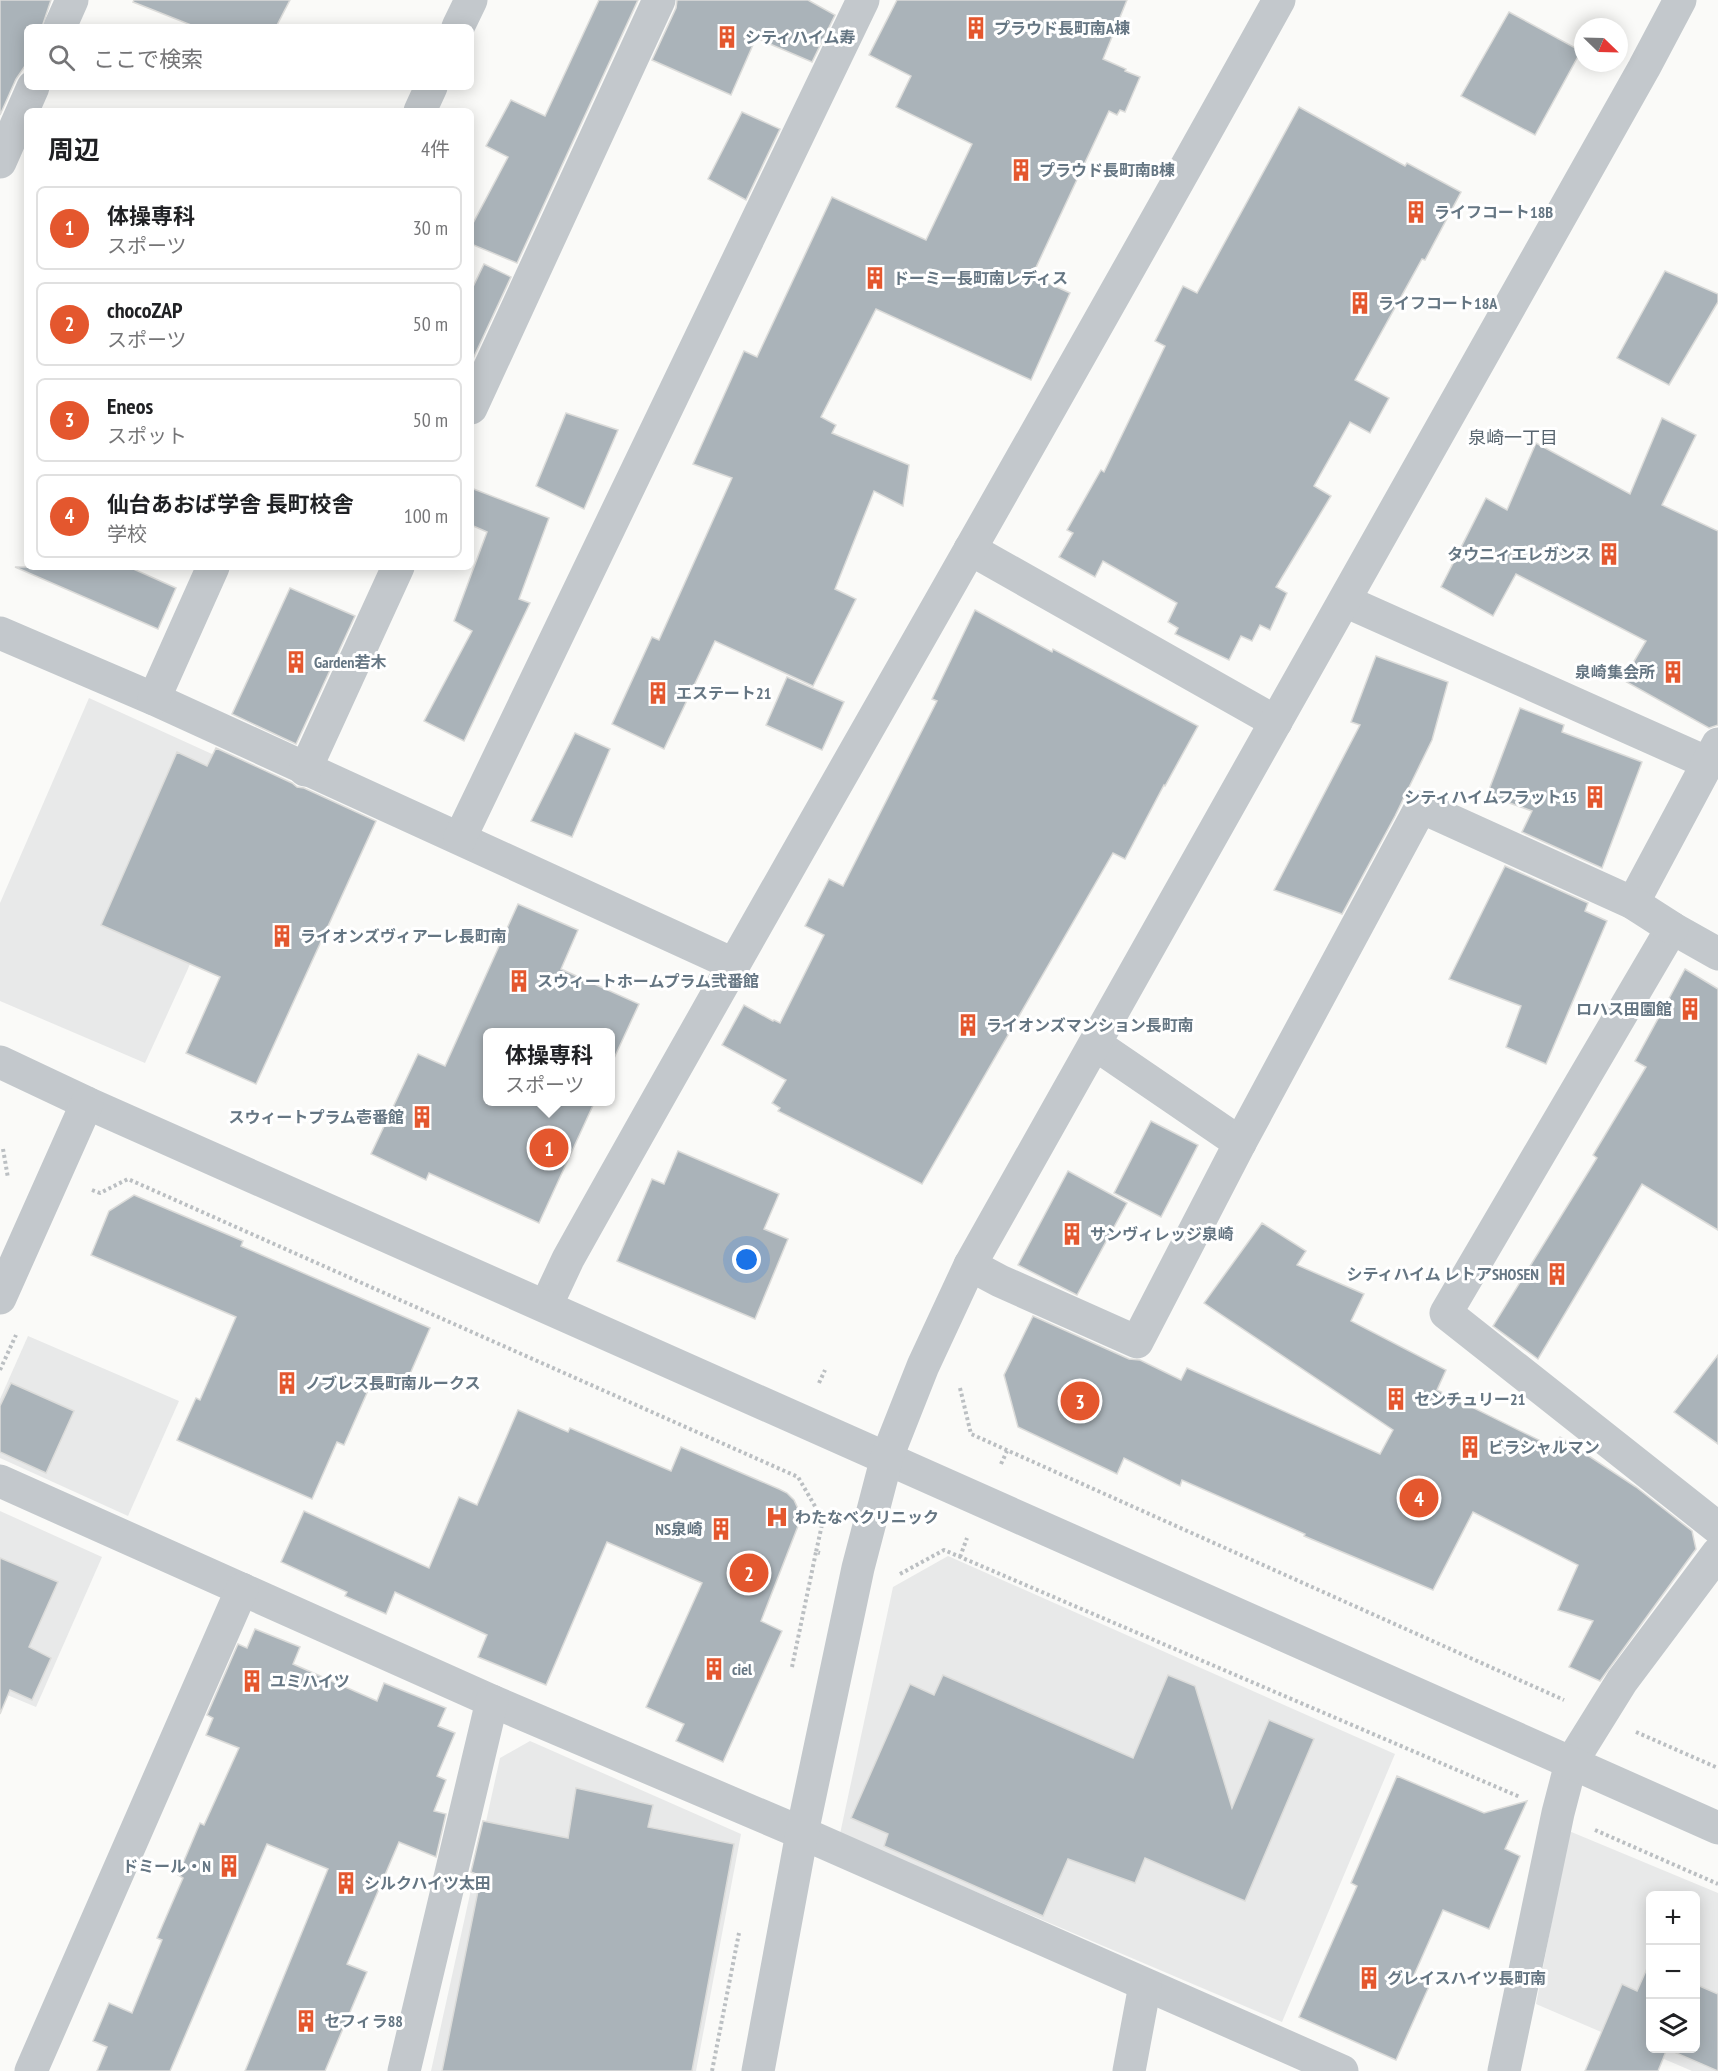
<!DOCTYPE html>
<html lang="ja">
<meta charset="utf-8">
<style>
:root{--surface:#fff;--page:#f2f2f2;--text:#202124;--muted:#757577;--line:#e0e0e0;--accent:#e4572e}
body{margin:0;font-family:"PT Sans Narrow","Noto Sans JP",sans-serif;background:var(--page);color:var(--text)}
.controls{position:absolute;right:18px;bottom:18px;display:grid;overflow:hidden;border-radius:9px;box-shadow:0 3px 15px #0003}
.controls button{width:54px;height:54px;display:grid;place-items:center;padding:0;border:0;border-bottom:2px solid var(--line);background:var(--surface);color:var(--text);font:30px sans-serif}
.compass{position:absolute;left:1574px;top:18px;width:54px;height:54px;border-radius:50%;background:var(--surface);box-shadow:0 3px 15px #0003;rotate:113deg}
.you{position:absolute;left:747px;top:1260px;width:21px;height:21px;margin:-15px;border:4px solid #fff;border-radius:50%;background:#1a73e8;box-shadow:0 0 0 9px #1a73e833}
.badge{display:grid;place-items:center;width:39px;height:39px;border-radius:50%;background:var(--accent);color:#fff;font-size:20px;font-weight:700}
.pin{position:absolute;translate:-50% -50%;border:3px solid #fff;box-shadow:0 2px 6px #0006}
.popup{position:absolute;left:483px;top:1028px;width:132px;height:78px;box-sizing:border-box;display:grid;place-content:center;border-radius:9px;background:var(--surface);filter:drop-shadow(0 2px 4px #0005);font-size:20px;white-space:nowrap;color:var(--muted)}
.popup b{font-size:22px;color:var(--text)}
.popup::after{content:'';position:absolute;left:50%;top:100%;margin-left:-12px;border:12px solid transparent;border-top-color:var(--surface)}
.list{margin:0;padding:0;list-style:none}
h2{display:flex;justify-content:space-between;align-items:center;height:78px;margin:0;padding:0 24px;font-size:26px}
h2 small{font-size:20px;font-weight:400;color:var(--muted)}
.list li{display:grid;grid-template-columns:39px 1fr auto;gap:18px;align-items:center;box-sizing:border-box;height:84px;margin:0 12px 12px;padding:0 12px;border:2px solid var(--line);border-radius:9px}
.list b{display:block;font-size:22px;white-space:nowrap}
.list p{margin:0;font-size:20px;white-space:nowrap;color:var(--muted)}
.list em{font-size:20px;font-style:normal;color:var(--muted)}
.icon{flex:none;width:33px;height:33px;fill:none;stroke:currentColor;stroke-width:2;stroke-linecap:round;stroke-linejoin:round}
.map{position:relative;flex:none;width:1718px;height:2071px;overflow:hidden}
.search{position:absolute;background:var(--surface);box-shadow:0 3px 15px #0003;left:24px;top:24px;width:450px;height:66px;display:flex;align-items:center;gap:15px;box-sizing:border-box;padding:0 21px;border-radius:9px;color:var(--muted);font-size:22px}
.panel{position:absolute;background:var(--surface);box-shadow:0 3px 15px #0003;left:24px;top:108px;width:450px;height:462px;border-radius:9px}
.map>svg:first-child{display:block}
.built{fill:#e8e9e9;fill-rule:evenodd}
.building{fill:#aab3b9;stroke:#dcdcda;stroke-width:1.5}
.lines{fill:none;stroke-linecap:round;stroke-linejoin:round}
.path{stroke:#bbbfc2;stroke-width:4;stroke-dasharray:3 3;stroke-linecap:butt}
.minor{stroke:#c3c8cc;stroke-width:33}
.tertiary{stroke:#c3c8cc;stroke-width:33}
.labels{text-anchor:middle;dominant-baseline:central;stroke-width:6;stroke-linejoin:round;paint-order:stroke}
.poi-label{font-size:16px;font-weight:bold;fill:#657683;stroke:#fff;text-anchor:start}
.neighbourhood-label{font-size:18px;fill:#57646e;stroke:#fff}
</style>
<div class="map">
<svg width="1718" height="2071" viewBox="0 0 1718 2071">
<rect width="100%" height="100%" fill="#fafaf8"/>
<!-- built -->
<g class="built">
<path d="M89 698 269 780 187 971 145 1063 0 1001V903Z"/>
<path d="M28 1336 179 1401 128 1516 0 1458V1399Z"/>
<path d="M0 1511 102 1557 36 1707 0 1692Z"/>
<path d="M948 1556 1395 1754 1282 2022 840 1834 893 1587Z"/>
<path d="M530 1741 741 1834 696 2071H431L500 1758Z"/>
<path d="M1569 1831 1718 1893V2071H1692L1536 2004ZM1650 1896H1696V2048H1650Z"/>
</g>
<!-- building -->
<g class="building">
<path d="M0 0H51L42 27H27V63L16 79 0 115Z"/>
<path d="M134 0H290L276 27H196L133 2Z"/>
<path d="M599 0H638L517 263 471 244V227L508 157 486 146 511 100 545 116Z"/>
<path d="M677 0H808L835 15 812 62 756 38 731 95 652 60 676 8Z"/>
<path d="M897 0H1127L1103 59 1126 69 1125 71 1140 77 1125 112 1120 110 1117 115 1109 111 1032 276 1070 293 1031 380 876 309 821 417 836 425 832 433 909 465 903 506 874 491 835 589 856 599 813 686 715 641 664 749 612 724 652 637 659 640 732 478 693 464 744 351 757 357 832 197 926 240 972 144 896 107 911 76 869 55Z"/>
<path d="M1509 12 1581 51 1535 135 1461 96Z"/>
<path d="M1299 107 1405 166 1407 163 1461 192 1425 260 1422 259 1355 380 1389 398 1370 433 1350 422 1314 486 1331 496 1276 587 1287 593 1270 630 1260 625 1252 641 1241 636 1229 660 1175 634 1178 628 1168 622 1177 603 1103 561 1095 577 1059 557 1073 533 1067 530 1101 470 1104 472 1165 346 1155 341 1183 286 1197 293Z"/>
<path d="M742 112 780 129 746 200 708 179Z"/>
<path d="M484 264 511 277 471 363V291Z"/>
<path d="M1665 271 1718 294V302L1669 385 1617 358Z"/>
<path d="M566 413 618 430 584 509 536 486Z"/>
<path d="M1662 418 1696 435 1662 505 1718 531V725L1709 728 1623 680 1646 641 1516 574 1493 616 1441 587 1486 498 1507 510 1536 443 1630 494Z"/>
<path d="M471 488 549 518 519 599 530 603 464 741 424 721 472 631 454 621 487 532 471 525Z"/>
<path d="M15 567H129L176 588 158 629Z"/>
<path d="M290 588 355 616 296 744 232 714Z"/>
<path d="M975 610 1052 652 1053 649 1198 726 1165 786 1164 785 1125 859 1113 853 922 1184 778 1111 780 1108 772 1103 786 1080 722 1045 744 1005 773 1021 774 1020 780 1023 824 935 805 926 829 879 843 886 937 701 932 699Z"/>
<path d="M1376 656 1448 682 1432 740 1395 816 1342 914 1274 890 1360 725 1351 722Z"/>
<path d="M787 677 844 702 822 750 766 725Z"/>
<path d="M1520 708 1564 725 1562 732 1642 762 1602 868 1522 832 1532 811 1487 795Z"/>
<path d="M575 733 610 749 572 837 531 821Z"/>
<path d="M216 748 292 783 297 787 304 788 376 821 256 1084 186 1053 220 977 101 925 177 752 207 766Z"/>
<path d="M1505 866 1588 903 1585 911 1607 921 1546 1064 1506 1047 1521 1006 1449 979Z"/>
<path d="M518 904 578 930 561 969 639 1004 610 1067V1032H488V1101H595L539 1223 429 1173 426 1180 371 1154 418 1054 445 1066Z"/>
<path d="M1685 969 1718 989V1230L1642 1184 1538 1359 1493 1326 1597 1158 1593 1155 1646 1067 1635 1061Z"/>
<path d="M1151 1121 1198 1145 1161 1217 1114 1193Z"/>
<path d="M678 1151 779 1194 764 1229 788 1239 755 1319 617 1261 652 1179 664 1184Z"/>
<path d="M1068 1171 1127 1203 1077 1295 1018 1265Z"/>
<path d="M134 1195 243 1241 241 1246 430 1328 403 1390 374 1377 344 1445 337 1442 312 1499 177 1440 196 1398 200 1400 236 1317 91 1255 109 1211Z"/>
<path d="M1262 1223 1306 1251 1297 1265 1364 1294 1351 1321 1446 1370 1437 1390 1553 1447 1560 1437 1636 1487 1692 1531 1696 1549 1600 1681 1569 1667 1593 1621 1558 1610 1578 1565 1473 1512 1433 1590 1304 1536 1305 1534 1182 1480 1180 1486 1124 1458 1117 1474 1018 1427 1004 1375 1033 1316 1129 1359 1140 1360 1181 1380 1187 1368 1380 1454 1393 1430 1204 1303Z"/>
<path d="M1718 1355V1444L1674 1412Z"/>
<path d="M11 1383 74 1411 46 1473 0 1452V1406Z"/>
<path d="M518 1410 568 1432 570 1428 671 1471 681 1447 779 1489 787 1493 794 1500 799 1511 798 1526 761 1621 782 1631 723 1762 676 1741 684 1724 646 1707 702 1583 607 1542 546 1685 478 1657 487 1635 395 1592 386 1614 345 1596 347 1592 281 1562 304 1511 429 1568 459 1497 477 1505Z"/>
<path d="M0 1558 58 1582 29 1647 51 1658 32 1700 10 1690 0 1714Z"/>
<path d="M255 1629 300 1647 293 1664 377 1701 384 1683 446 1708 438 1726 455 1733 437 1776 446 1780 434 1811 446 1814 436 1857 399 1842 347 1964 367 1972 325 2071H245L328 1869 267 1844 170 2071H97L107 2047 93 2041 109 2003 132 2013 162 1940 157 1938 183 1878 178 1875 200 1823 204 1825 239 1748 206 1735 213 1718 207 1715 238 1644 247 1648Z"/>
<path d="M943 1675 1133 1758 1168 1675 1195 1686 1232 1808 1269 1720 1314 1739 1245 1901 1145 1858 1135 1883 1068 1859 1043 1916 884 1846 888 1834 851 1818 910 1684 934 1695Z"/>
<path d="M1397 1776 1484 1813 1527 1801 1505 1849 1520 1856 1489 1929 1443 1910 1414 1975 1431 1982 1396 2060 1299 2017 1357 1886 1351 1883Z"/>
<path d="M576 1788 653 1805 648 1827 734 1844 692 2071H442L481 1876 471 1872 483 1821 568 1838Z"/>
<path d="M1649 1964 1650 1965V2049H1695V1984L1718 1994V2071L1667 2049 1658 2071H1585L1622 1984 1637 1991Z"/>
</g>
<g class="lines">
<!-- path -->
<g class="path">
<path d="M3 1149 8 1178"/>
<path d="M92 1190 100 1193 128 1179 798 1477 823 1520 816 1552 820 1553"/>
<path d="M0 1370 16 1335"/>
<path d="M819 1383 825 1370"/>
<path d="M960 1388 971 1434 1564 1700"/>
<path d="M1001 1464 1007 1451"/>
<path d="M960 1557 967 1538"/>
<path d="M900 1574 944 1550 1520 1797"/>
<path d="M792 1667 816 1552"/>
<path d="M1636 1732 1718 1768"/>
<path d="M1595 1830 1718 1884"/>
<path d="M712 2071 739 1933"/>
</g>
<!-- minor -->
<g class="minor">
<path d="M60 27 72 0"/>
<path d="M458 27 471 0"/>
<path d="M420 111 431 87"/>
<path d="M0 162 33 87"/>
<path d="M471 408 659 0"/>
<path d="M970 549 1276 722"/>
<path d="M1345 601 1708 763"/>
<path d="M0 633 154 699 733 964"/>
<path d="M154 699 213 567"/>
<path d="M305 770 398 567"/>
<path d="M460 838 863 0"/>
<path d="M1633 903 1718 744"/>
<path d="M1718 954 1672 928 1446 1313 1718 1528"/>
<path d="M1095 1044 1240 1143"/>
<path d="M970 1265 1000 1281 1137 1342 1240 1143 1421 807 1633 903 1672 928"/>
<path d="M546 1306 568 1259C803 838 1046 422 1279 0"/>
<path d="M0 1481 492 1701 802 1833 1342 2071"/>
<path d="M31 2071 242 1589"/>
<path d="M404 2071 492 1701"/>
<path d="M1129 2071 1145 1985"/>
<path d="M1504 2071 1558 1813 1571 1763 1622 1681 1718 1553"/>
</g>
<!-- tertiary -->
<g class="tertiary">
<path d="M0 1062 87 1103 1718 1828"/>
<path d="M0 1298 87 1103"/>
<path d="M758 2071 802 1833 858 1568 887 1457 923 1366 970 1265 1644 68 1680 0"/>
</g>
</g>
<!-- icons -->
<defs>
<g id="building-bare" transform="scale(1.8)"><path d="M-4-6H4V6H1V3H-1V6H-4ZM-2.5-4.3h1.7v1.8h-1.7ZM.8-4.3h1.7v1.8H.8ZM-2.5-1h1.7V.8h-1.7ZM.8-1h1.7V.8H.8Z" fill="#e4572e" stroke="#fff" stroke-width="2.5" paint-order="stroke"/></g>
<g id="hospital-bare" transform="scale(1.8)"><path d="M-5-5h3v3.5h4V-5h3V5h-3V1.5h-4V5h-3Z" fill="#e4572e" stroke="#fff" stroke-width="2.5" paint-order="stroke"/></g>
</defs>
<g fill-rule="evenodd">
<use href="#building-bare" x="976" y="28"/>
<use href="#building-bare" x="727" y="37"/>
<use href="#building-bare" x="1021" y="170"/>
<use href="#building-bare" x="1416" y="212"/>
<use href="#building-bare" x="875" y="278"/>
<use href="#building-bare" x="1360" y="303"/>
<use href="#building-bare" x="1609" y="554"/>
<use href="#building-bare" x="296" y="662"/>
<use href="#building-bare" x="1673" y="672"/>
<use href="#building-bare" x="658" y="693"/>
<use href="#building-bare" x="1595" y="797"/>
<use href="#building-bare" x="282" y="936"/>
<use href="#building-bare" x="519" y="981"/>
<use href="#building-bare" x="1690" y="1009"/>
<use href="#building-bare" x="968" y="1025"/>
<use href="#building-bare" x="422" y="1117"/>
<use href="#building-bare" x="1072" y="1234"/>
<use href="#building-bare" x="1557" y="1274"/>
<use href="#building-bare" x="287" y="1383"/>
<use href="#building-bare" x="1396" y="1399"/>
<use href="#building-bare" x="1470" y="1447"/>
<use href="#hospital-bare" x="777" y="1517"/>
<use href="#building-bare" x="721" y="1529"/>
<use href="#building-bare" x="714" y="1669"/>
<use href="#building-bare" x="252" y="1681"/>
<use href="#building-bare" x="229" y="1866"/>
<use href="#building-bare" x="346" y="1883"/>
<use href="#building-bare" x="1369" y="1978"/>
<use href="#building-bare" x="306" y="2021"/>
</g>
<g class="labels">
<!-- poi labels -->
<g class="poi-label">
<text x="994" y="28">プラウド長町南A棟</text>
<text x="745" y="37">シティハイム寿</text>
<text x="1039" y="170">プラウド長町南B棟</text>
<text x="1434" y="212">ライフコート18B</text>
<text x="893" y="278">ドーミー長町南レディス</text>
<text x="1378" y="303">ライフコート18A</text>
<text x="1591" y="554" text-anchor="end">タウニィエレガンス</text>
<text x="314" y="662">Garden若木</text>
<text x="1655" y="672" text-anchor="end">泉崎集会所</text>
<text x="676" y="693">エステート21</text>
<text x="1577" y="797" text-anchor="end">シティハイムフラット15</text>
<text x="300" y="936">ライオンズヴィアーレ長町南</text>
<text x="537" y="981">スウィートホームプラム弐番館</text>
<text x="1672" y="1009" text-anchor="end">ロハス田園館</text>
<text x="986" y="1025">ライオンズマンション長町南</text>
<text x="404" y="1117" text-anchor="end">スウィートプラム壱番館</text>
<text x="1090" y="1234">サンヴィレッジ泉崎</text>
<text x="1539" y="1274" text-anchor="end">シティハイム レトアSHOSEN</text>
<text x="305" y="1383">ノブレス長町南ルークス</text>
<text x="1414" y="1399">センチュリー21</text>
<text x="1488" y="1447">ビラシャルマン</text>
<text x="795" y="1517">わたなべクリニック</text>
<text x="703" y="1529" text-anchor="end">NS泉崎</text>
<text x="732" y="1669">ciel</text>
<text x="270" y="1681">ユミハイツ</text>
<text x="211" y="1866" text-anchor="end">ドミール・N</text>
<text x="364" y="1883">シルクハイツ太田</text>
<text x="1387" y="1978">グレイスハイツ長町南</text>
<text x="324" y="2021">セフィラ88</text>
</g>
<!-- neighbourhood labels -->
<g class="neighbourhood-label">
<text x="1513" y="437">泉崎一丁目</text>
</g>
</g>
</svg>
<div class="controls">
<button>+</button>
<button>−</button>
<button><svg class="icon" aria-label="layers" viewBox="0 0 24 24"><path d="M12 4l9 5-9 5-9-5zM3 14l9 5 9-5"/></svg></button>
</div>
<svg class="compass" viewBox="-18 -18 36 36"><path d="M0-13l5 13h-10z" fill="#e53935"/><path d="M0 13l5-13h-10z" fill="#757577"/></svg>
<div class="you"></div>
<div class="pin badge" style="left:549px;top:1148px">1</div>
<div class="popup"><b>体操専科</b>スポーツ</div>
<div class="pin badge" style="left:749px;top:1573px">2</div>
<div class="pin badge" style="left:1080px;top:1401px">3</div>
<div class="pin badge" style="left:1419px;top:1498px">4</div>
<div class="search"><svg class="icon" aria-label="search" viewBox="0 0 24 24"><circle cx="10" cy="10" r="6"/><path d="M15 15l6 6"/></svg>ここで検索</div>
<section class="panel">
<h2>周辺<small>4件</small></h2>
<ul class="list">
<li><span class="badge">1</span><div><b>体操専科</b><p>スポーツ</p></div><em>30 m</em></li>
<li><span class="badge">2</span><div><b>chocoZAP</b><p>スポーツ</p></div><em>50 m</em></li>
<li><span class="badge">3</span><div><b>Eneos</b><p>スポット</p></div><em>50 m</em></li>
<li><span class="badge">4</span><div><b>仙台あおば学舎 長町校舎</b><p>学校</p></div><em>100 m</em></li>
</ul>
</section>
</div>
